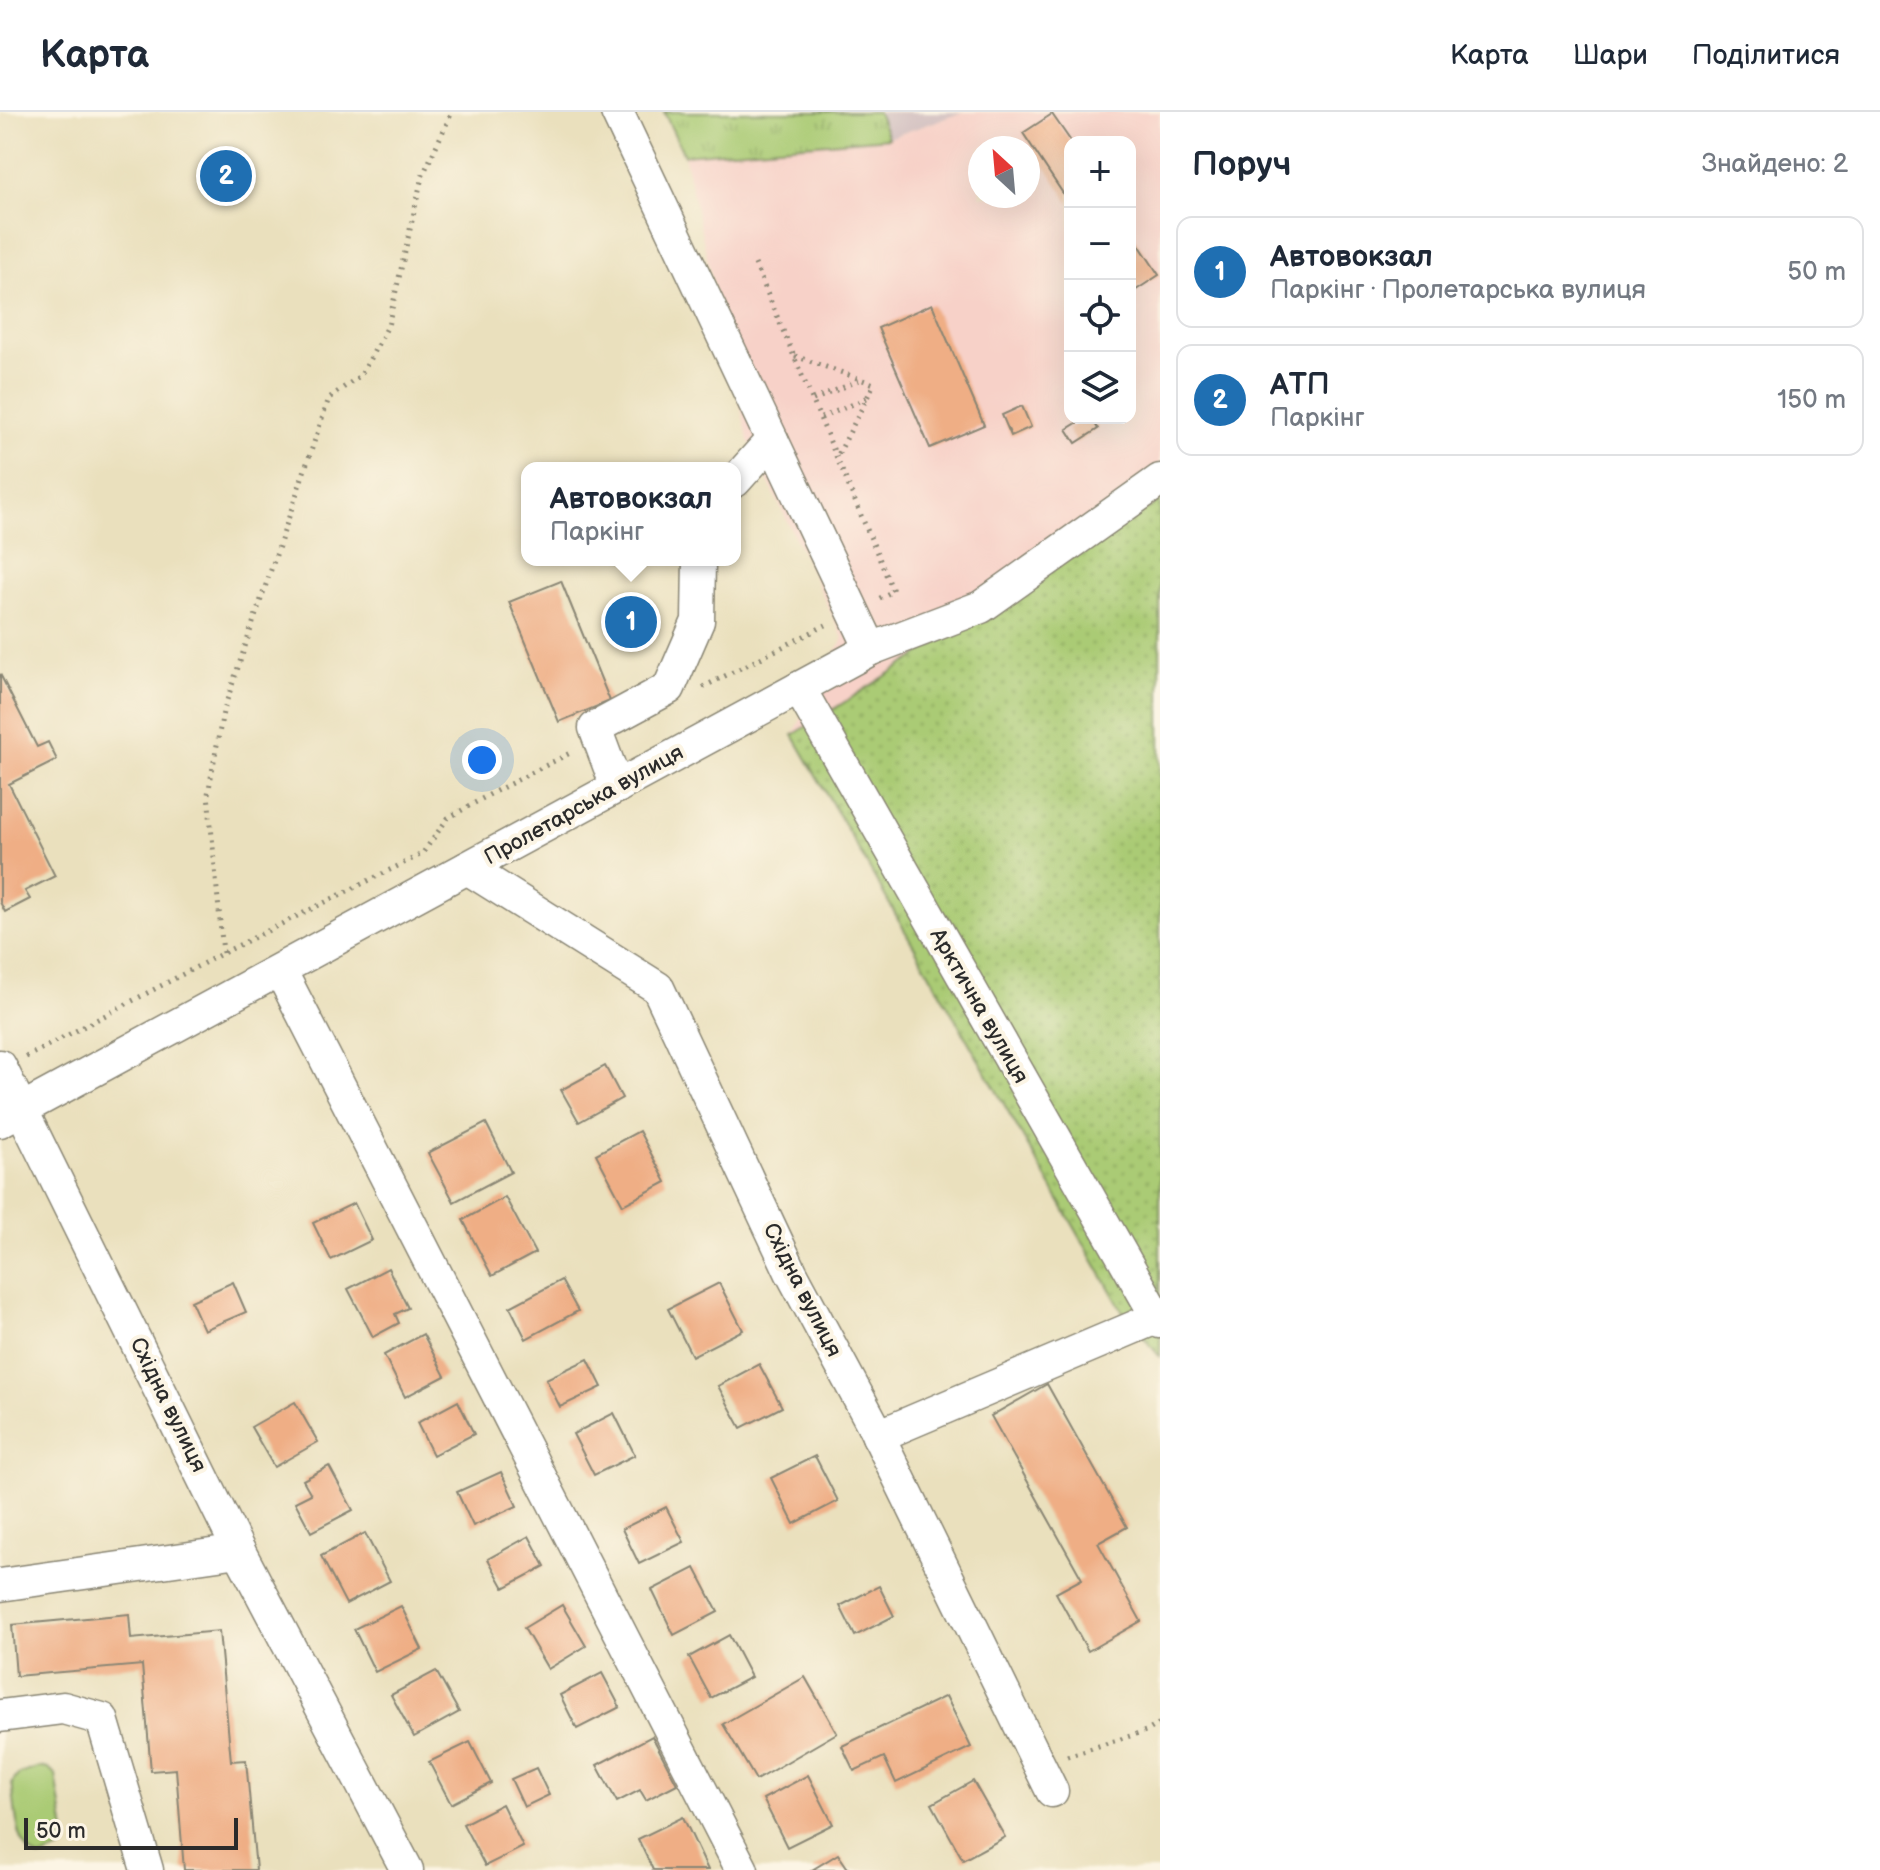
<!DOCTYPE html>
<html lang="uk">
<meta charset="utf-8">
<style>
:root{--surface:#fff;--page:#f2f2f3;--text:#1f2937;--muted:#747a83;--line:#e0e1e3;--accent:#1f6fb2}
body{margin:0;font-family:"Balsamiq Sans",sans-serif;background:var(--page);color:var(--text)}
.controls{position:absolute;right:24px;top:24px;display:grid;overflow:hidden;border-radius:16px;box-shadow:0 8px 32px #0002}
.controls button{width:72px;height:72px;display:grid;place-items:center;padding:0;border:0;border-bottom:2px solid var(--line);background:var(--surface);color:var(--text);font:40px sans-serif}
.compass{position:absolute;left:968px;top:24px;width:72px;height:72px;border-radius:50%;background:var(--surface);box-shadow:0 8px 32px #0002;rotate:334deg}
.scale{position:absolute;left:24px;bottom:20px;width:214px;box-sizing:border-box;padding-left:8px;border:4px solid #2b2b2b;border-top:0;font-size:22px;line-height:28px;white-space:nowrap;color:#2b2b2b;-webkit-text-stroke:6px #fcf5e5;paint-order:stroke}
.you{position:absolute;left:482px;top:648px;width:28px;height:28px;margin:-20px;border:6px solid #fff;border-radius:50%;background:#1a73e8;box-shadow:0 0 0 12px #1a73e833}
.badge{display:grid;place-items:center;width:52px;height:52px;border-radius:50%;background:var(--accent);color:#fff;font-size:26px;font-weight:700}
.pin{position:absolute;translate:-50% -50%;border:4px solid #fff;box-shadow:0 2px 8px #0006}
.popup{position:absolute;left:521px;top:350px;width:220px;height:104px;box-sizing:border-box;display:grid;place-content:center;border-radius:16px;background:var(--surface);filter:drop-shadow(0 2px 6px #0005);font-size:26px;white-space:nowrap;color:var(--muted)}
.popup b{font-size:30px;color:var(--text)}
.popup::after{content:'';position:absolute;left:50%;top:100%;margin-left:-16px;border:16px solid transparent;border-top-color:var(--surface)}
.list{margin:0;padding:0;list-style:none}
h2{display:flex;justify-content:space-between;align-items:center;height:104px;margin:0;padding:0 32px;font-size:34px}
h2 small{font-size:26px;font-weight:400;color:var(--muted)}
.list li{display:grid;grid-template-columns:52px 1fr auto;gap:24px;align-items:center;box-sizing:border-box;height:112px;margin:0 16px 16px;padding:0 16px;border:2px solid var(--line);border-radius:16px}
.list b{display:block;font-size:30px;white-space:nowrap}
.list p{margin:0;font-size:26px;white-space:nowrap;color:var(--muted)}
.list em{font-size:26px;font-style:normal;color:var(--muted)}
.icon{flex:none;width:44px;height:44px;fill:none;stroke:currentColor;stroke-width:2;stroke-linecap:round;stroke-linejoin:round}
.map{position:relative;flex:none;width:1160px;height:1758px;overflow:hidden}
header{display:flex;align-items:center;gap:48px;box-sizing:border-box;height:112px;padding:0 40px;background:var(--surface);border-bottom:2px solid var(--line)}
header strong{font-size:38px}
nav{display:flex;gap:44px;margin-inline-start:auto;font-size:28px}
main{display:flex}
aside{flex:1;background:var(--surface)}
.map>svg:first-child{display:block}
.built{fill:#f7d1c8;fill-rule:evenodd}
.industrial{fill:#d2bfc0}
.grass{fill:url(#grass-dots);stroke:#6a7b50;stroke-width:2}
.park{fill:url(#park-tufts);stroke:#6a7b50;stroke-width:2}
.garden{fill:#aacb74;stroke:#6a7b50;stroke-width:2}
.building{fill:#efae85}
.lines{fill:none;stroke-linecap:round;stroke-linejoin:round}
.minor-casing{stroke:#8a8674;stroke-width:35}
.path{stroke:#8a8674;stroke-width:5;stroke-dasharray:2 6;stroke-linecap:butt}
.minor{stroke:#fff;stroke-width:32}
.labels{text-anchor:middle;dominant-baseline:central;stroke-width:8;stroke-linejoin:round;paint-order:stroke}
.street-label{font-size:22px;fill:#2b2b2b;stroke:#fcf5e5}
</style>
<header>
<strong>Карта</strong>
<nav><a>Карта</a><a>Шари</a><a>Поділитися</a></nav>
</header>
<main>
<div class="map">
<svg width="1160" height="1758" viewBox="0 0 1160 1758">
<defs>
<pattern id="grass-dots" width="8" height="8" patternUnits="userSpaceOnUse" patternTransform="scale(2)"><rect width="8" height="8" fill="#aacb74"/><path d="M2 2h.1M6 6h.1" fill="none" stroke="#92ae65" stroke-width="1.8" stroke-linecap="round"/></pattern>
<pattern id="park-tufts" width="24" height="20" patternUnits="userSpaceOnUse" patternTransform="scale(2)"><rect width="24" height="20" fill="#aacb74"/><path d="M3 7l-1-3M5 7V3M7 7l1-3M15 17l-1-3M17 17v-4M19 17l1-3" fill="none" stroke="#92ae65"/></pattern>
</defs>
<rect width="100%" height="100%" fill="#fcf5e5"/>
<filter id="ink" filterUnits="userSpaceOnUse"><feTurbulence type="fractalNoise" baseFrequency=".0125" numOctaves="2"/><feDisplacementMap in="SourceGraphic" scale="16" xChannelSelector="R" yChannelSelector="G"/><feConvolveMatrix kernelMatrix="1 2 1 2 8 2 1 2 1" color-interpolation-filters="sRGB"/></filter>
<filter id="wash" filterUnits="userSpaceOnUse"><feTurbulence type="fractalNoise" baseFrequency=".006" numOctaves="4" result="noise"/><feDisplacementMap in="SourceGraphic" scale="32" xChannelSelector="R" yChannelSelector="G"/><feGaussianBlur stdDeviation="1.8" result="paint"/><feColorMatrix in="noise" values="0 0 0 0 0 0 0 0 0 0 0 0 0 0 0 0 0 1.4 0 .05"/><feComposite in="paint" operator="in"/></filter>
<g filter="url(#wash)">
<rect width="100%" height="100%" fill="#eae0bd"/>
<!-- built -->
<path class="built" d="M963 0H1160V389L793 623 843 526 748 327 684 43 888 26ZM1070 30H1130V306H1070ZM980 36H1028V84H980Z"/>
<!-- industrial -->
<path class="industrial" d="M878 0H963L888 26Z"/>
<!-- grass -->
<path class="grass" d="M1160 389V1245L1123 1200 793 623Z"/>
<!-- park -->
<path class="park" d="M664 0H878L888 26 684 43Z"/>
<!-- garden -->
<path class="garden" d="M39 1655 48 1657 56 1663 65 1720 62 1737 40 1746C14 1737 16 1695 12 1671L18 1663Z"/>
<g id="blocks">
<!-- building -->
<g class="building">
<path d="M1052 2 1070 28V92L1023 21Z"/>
<path d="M1130 119 1159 163 1130 182Z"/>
<path d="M932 192 984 313 930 336 878 216Z"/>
<path d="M1022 294 1031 315 1011 324 1002 303Z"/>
<path d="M1085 306H1092L1098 317 1076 331 1067 317Z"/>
<path d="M561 469 610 589 559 610 509 490Z"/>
<path d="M0 562 37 635 48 630 57 648 9 672 55 764 25 779 30 787 5 800 0 790Z"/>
<path d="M605 954 622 986 579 1010 561 978Z"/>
<path d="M486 1011 511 1060 454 1090 428 1041Z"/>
<path d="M639 1019 666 1070 623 1093 596 1042Z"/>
<path d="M505 1085 535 1141 492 1164 463 1108Z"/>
<path d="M354 1091 372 1128 331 1148 313 1111Z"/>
<path d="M388 1156 408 1196 395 1202 399 1211 373 1225 348 1177Z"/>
<path d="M561 1168 578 1199 526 1227 510 1195Z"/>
<path d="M233 1170 246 1200 204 1218 191 1189Z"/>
<path d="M719 1171 743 1218 692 1244 668 1197Z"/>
<path d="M423 1222 445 1264 405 1285 384 1243Z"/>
<path d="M588 1247 602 1275 560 1295 546 1267Z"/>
<path d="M759 1252 782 1295 741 1316 718 1274Z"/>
<path d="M1047 1272 1127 1415 1098 1431 1141 1509 1088 1539 1056 1481 1082 1467 991 1304Z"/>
<path d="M458 1289 474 1322 433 1343 417 1311Z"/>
<path d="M295 1290 318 1330 274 1355 251 1315Z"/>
<path d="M614 1301 635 1343 594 1363 573 1322Z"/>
<path d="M815 1344 838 1389 794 1412 771 1366Z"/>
<path d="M329 1354 353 1398 311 1420 295 1390 311 1382 303 1368Z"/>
<path d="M501 1360 517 1394 473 1414 457 1380Z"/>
<path d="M666 1395 684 1430 639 1452 622 1417Z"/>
<path d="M365 1421 390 1469 346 1492 321 1444Z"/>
<path d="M529 1424 545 1454 504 1476 488 1447Z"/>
<path d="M695 1456 718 1500 674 1523 652 1478Z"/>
<path d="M879 1474 894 1504 855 1524 840 1494Z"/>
<path d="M562 1493 586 1534 548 1557 524 1516Z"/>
<path d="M401 1494 422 1537 375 1560 354 1517Z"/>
<path d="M129 1502 131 1527 219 1519 231 1649 246 1648 256 1758H184L176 1657 151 1659 142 1553 16 1564 12 1513Z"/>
<path d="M729 1523 751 1565 711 1586 689 1545Z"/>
<path d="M436 1559 459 1600 414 1625 391 1583Z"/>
<path d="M602 1561 620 1595 577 1617 560 1583Z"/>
<path d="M805 1565 837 1621 756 1668 723 1612Z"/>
<path d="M946 1584 971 1635 896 1671 884 1645 854 1659 842 1634Z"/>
<path d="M652 1624 677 1672 646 1688 640 1678 617 1690 597 1653Z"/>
<path d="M470 1630 491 1671 451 1692 429 1650Z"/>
<path d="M536 1656 549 1683 524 1695 511 1667Z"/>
<path d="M808 1663 833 1712 787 1735 763 1687Z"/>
<path d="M973 1669 1005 1725 963 1748 932 1692Z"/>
<path d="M502 1692 523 1735 485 1754 463 1712Z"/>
<path d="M683 1705 708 1758H653L638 1727Z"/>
<path d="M838 1742 849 1758H812Z"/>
</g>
</g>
</g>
<g filter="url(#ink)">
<use href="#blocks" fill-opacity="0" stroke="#8a8674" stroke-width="2"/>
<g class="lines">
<!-- minor casing -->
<g class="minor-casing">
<g id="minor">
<path d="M617 0 871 537"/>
<path d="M735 369 772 328"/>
<path d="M799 576 1160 1210"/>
<path d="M617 675 595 616 669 576 698 509 699 448"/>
<path d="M467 756 658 876 791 1160 872 1311 1052 1679"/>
<path d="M280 858 742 1758"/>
<path d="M0 954 239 1439 407 1758"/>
<path d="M0 1009 871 537 981 495 1160 368"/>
<path d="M878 1324 1156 1206"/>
<path d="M0 1473 239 1439"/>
<path d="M0 1604 63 1596 102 1607 147 1758"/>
</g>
</g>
<!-- path -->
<g class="path">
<path d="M755 152 893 479 878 487"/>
<path d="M795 244 874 272 837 345"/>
<path d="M813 288 860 268"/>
<path d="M821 306 867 286"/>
<path d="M703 575 826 513"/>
<path d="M223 841 208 682 223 600 329 286 361 263 388 214 422 65 452 0"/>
<path d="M26 945 223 841 422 742 448 706 494 680 572 640"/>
<path d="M1067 1644 1149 1618 1160 1611"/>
</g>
<!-- minor -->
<use href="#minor" class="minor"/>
</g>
</g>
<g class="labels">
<!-- street labels -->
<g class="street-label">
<text transform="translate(584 693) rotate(-29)">Пролетарська вулиця</text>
<text transform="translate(979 894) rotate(60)">Арктична вулиця</text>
<text transform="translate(802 1178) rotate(63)">Східна вулиця</text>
<text transform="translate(168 1293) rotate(64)">Східна вулиця</text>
</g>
</g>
</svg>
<div class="controls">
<button>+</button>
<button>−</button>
<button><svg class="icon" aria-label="locate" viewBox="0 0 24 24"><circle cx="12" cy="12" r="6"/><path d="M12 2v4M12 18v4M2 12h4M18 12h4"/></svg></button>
<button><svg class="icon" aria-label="layers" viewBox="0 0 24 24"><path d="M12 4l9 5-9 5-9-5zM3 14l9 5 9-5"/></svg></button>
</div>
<svg class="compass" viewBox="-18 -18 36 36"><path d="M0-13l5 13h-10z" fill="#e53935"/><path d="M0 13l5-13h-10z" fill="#747a83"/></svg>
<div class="scale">50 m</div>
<div class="you"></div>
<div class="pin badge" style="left:631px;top:510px">1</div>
<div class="popup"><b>Автовокзал</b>Паркінг</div>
<div class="pin badge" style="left:226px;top:64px">2</div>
</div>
<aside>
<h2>Поруч<small>Знайдено: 2</small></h2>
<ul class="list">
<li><span class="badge">1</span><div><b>Автовокзал</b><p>Паркінг · Пролетарська вулиця</p></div><em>50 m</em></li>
<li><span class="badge">2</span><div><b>АТП</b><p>Паркінг</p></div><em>150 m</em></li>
</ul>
</aside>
</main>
